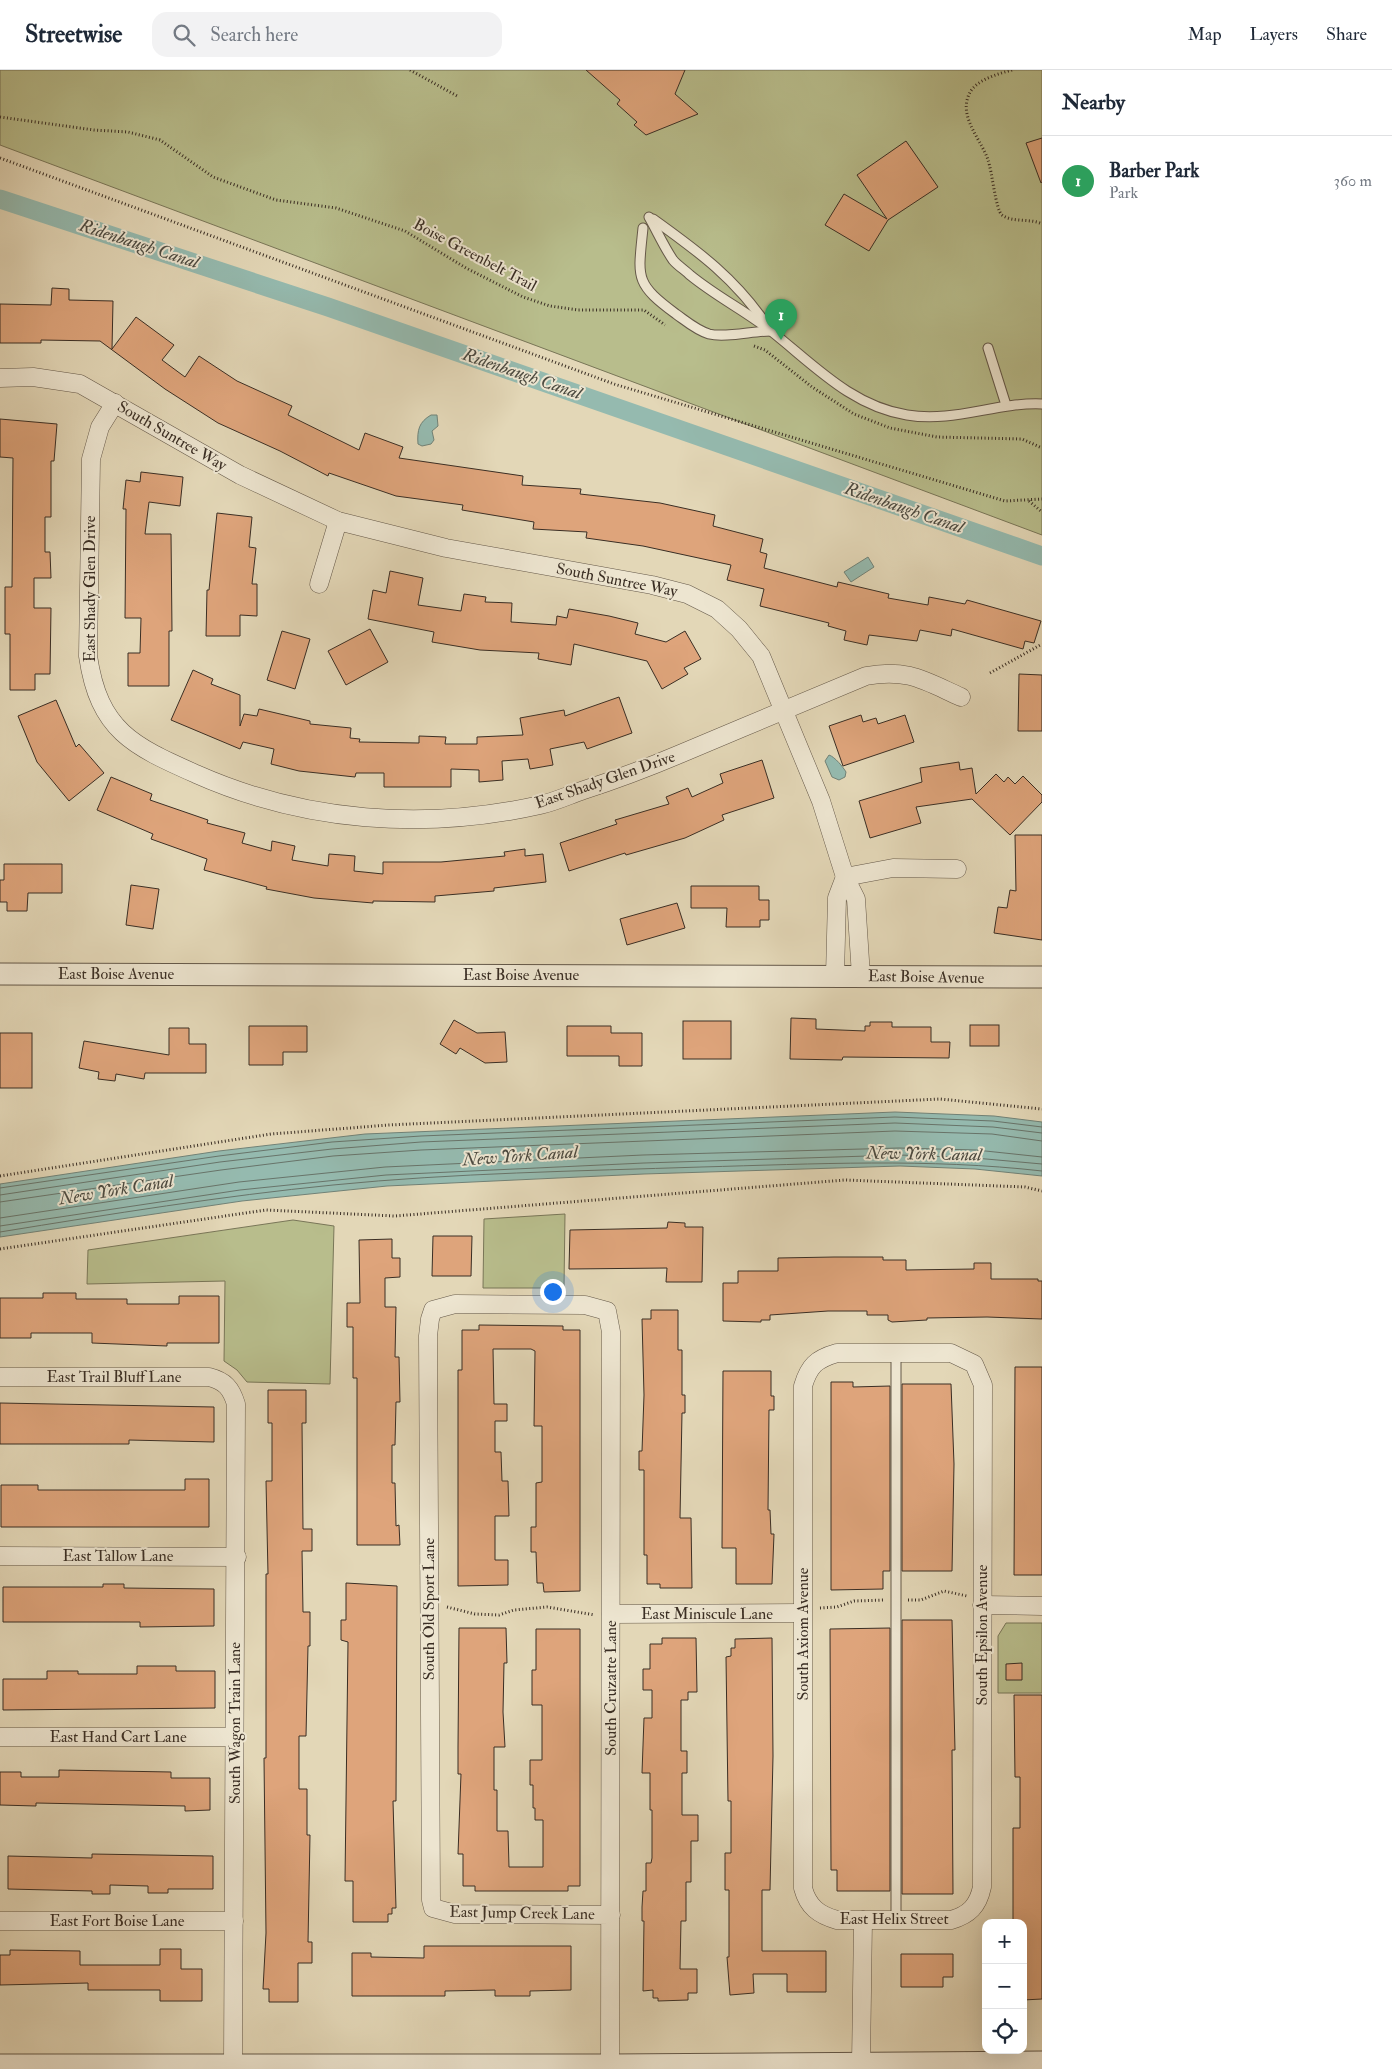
<!DOCTYPE html>
<meta charset="utf-8">
<style>
:root{--surface:#fff;--page:#f2f2f3;--text:#1f2937;--muted:#747a83;--line:#e0e1e3;--accent:#db2777}
body{margin:0;font-family:"IM FELL Double Pica",serif;background:var(--page);color:var(--text)}
.controls{position:absolute;right:15px;bottom:15px;display:grid;overflow:hidden;border-radius:10px;box-shadow:0 5px 20px #0002}
.controls button{width:45px;height:45px;display:grid;place-items:center;padding:0;border:0;border-bottom:1px solid var(--line);background:var(--surface);color:var(--text);font:25px sans-serif}
.you{position:absolute;left:552px;top:1221px;width:18px;height:18px;margin:-12px;border:4px solid #fff;border-radius:50%;background:#1a73e8;box-shadow:0 0 0 8px #1a73e833}
.badge{display:grid;place-items:center;width:32px;height:32px;border-radius:50%;background:var(--accent);color:#fff;font-size:16px;font-weight:700}
.pin{position:absolute;translate:-50% -41px;filter:drop-shadow(0 1px 2px #0008)}
.pin::after{content:'';position:absolute;top:26px;width:18px;height:15px;background:inherit;clip-path:polygon(0 0,100% 0,50% 100%)}
.list{margin:0;padding:0;list-style:none}
h2{display:flex;justify-content:space-between;align-items:center;height:65px;margin:0;padding:0 20px;font-size:21px}
h2 small{font-size:16px;font-weight:400;color:var(--muted)}
.list li{display:grid;grid-template-columns:32px 1fr auto;gap:15px;align-items:center;box-sizing:border-box;height:90px;padding:0 20px;border-top:1px solid var(--line)}
.list b{display:block;font-size:19px;white-space:nowrap}
.list p{margin:0;font-size:16px;white-space:nowrap;color:var(--muted)}
.list em{font-size:16px;font-style:normal;color:var(--muted)}
.icon{flex:none;width:28px;height:28px;fill:none;stroke:currentColor;stroke-width:2;stroke-linecap:round;stroke-linejoin:round}
.map{position:relative;flex:none;width:1042px;height:1999px;overflow:hidden}
header{display:flex;align-items:center;gap:30px;box-sizing:border-box;height:70px;padding:0 25px;background:var(--surface);border-bottom:1px solid var(--line)}
header strong{font-size:24px}
nav{display:flex;gap:28px;margin-inline-start:auto;font-size:18px}
.search{width:350px;height:45px;background:var(--page);display:flex;align-items:center;gap:12px;box-sizing:border-box;padding:0 18px;border-radius:15px;color:var(--muted);font-size:19px}
main{display:flex}
aside{flex:1;background:var(--surface)}
.map>svg:first-child{display:block}
.green{fill:#b8bd8c;stroke:#797658}
.water{fill:#95baaf;stroke:#718277}
.lines{fill:none;stroke-linecap:round;stroke-linejoin:round}
.shore{stroke:#68746a;stroke-width:1}
.canal{stroke:#95baaf;stroke-width:19}
.building{fill:#dea47b;stroke:#3a2e24}
.service-casing{stroke:#645849;stroke-width:11}
.minor-casing{stroke:#645849;stroke-width:19}
.tertiary-casing{stroke:#645849;stroke-width:23}
.path{stroke:#3a2e24;stroke-width:3;stroke-dasharray:1 2.5;stroke-linecap:butt}
.service{stroke:#ede5d0;stroke-width:9}
.minor{stroke:#ede5d0;stroke-width:18}
.tertiary{stroke:#ede5d0;stroke-width:21}
.labels{text-anchor:middle;dominant-baseline:central;stroke-width:4;stroke-linejoin:round;paint-order:stroke}
.street-label{font-size:16px;fill:#3a2e24;stroke:#ede5d0}
.water-label{font-size:18px;font-style:italic;fill:#4c4a40;stroke:#ede5d0}
</style>
<header>
<strong>Streetwise</strong>
<div class="search"><svg class="icon" aria-label="search" viewBox="0 0 24 24"><circle cx="10" cy="10" r="6"/><path d="M15 15l6 6"/></svg>Search here</div>
<nav><a>Map</a><a>Layers</a><a>Share</a></nav>
</header>
<main>
<div class="map">
<svg width="1042" height="1999" viewBox="0 0 1042 1999">
<rect width="100%" height="100%" fill="#e3d7b7"/>
<filter id="stains"><feTurbulence type="fractalNoise" baseFrequency=".004" numOctaves="4"/><feColorMatrix values="0 0 0 0 .2 0 0 0 0 .09 0 0 0 0 .02 0 0 0 .5 -.17"/></filter>
<radialGradient id="worn" r=".72"><stop offset=".6" stop-color="#630" stop-opacity="0"/><stop offset="1" stop-color="#630" stop-opacity=".3"/></radialGradient>
<!-- green -->
<g class="green">
<path d="M0 0H1042V465L0 75Z"/>
<path d="M565 1144 564 1218H483L484 1149Z"/>
<path d="M293 1150 334 1156 330 1314 247 1312 237 1300 224 1291 225 1211 87 1214 88 1180Z"/>
<path d="M1006 1553H1042V1623H998V1566Z"/>
</g>
<!-- water -->
<g class="water">
<path d="M431 345H437L438 356 432 361 434 370 431 374 422 376 418 374C417 360 419 352 431 345Z"/>
<path d="M868 487 874 497 851 512 844 502Z"/>
<path d="M829 685C835 687 843 697 846 702L845 707 839 710 832 707 825 691Z"/>
<path d="M895 1042 994 1046 1042 1052V1106L975 1099 900 1096 644 1104 387 1116 242 1131 0 1167V1114L219 1081 365 1064Z"/>
</g>
<g class="lines">
<!-- shore -->
<g class="shore">
<path d="M0 1118 219 1086 332 1072 421 1066 895 1047 993 1051 1042 1057"/>
<path d="M0 1125 220 1092 332 1079 421 1072 895 1053 993 1057 1042 1063"/>
<path d="M0 1132 221 1100 333 1086 421 1080 895 1061 992 1064 1042 1071"/>
<path d="M0 1148 239 1112 385 1097 643 1085 899 1078 976 1080 1042 1087"/>
<path d="M0 1156 240 1120 386 1105 644 1093 900 1085 975 1088 1042 1094"/>
<path d="M0 1162C111 1144 222 1126 333 1115 453 1103 580 1101 701 1097 815 1094 928 1088 1042 1101"/>
</g>
<!-- canal -->
<path class="canal" d="M0 129 328 237 1042 486"/>
</g>
<!-- building -->
<g class="building">
<path d="M586 0H685L675 24 698 44 646 65 634 55 637 52 617 34 620 30Z"/>
<path d="M1042 68V112L1041 113 1026 73Z"/>
<path d="M906 71 938 117 888 150 869 181 825 155 844 124 887 149 857 105Z"/>
<path d="M52 218 69 219V230L113 231 112 279 136 247 174 275 162 290 185 307 199 286 237 311 292 336 288 345 359 380 365 363 403 377 399 388 523 406 522 415 581 419 580 424 660 433 715 445 713 456 763 469 760 482 767 484 764 498 837 517 838 512 889 524 888 528 928 535 929 527 965 534 967 530 1041 551 1034 573 1025 571 1023 579 952 559 951 566 920 560 917 571 869 565 867 575 844 570 846 561 828 556 829 553 760 536 764 519 727 510 731 495 643 476 586 468 587 462 533 459 534 452 462 440 463 435 396 426 329 403 328 406 280 381 218 353 165 319 100 271 41 270V273H0V234L51 235Z"/>
<path d="M0 349 57 354 54 391H51V447H45V482H50L51 508H34V538H51L50 604H35V620H10V564H5V517H12L13 388 0 387Z"/>
<path d="M141 402 183 407 180 436 149 432 145 464H171L172 561H169V616H128V583H140L141 548H125L126 439H123L126 410 140 412Z"/>
<path d="M217 443 252 447 249 477 256 478 252 514H257V546L240 545V566H206L207 520H209Z"/>
<path d="M390 501 423 508 418 535 461 541 464 524 486 527 485 532 512 533 511 552 556 555 557 546 567 548 569 539 609 546 638 553 635 564 666 572 685 561 701 589 684 598 688 604 662 619 647 591 574 574 571 595 538 589 539 583 480 580 432 572 434 562 368 549 373 520 386 523Z"/>
<path d="M370 559 388 592 346 615 328 581Z"/>
<path d="M282 561 310 569 295 619 267 610Z"/>
<path d="M193 600 213 609 211 614 240 625V656L244 644 257 646 259 639 310 651V654L351 658 350 668 360 669 359 672 419 673V666L446 667 445 674H477V667L523 665 520 648 564 640 565 646 619 627 632 663 587 679 584 672 550 679 553 695 530 699 528 689 502 691 503 710 479 712V700L451 699V717H384V703H356L355 707 299 701 271 694 274 679 243 672 240 679 171 650Z"/>
<path d="M1019 604 1042 605V661H1018Z"/>
<path d="M56 630 76 677 79 674 104 703 69 731 37 692 18 646Z"/>
<path d="M861 645 863 652 876 648 878 654 905 645 914 672 843 696 829 656Z"/>
<path d="M762 690 774 728 722 745 724 750 685 768 626 785 625 783 569 801 560 773 617 754 615 750 669 734 666 727 688 718 692 727 723 713 720 704Z"/>
<path d="M959 692 960 700 972 698 976 724 996 704 1004 712 1008 707 1015 714 1023 706 1042 725V732L1010 765 972 729 916 737 921 753 870 768 859 731 922 712 920 698Z"/>
<path d="M111 707 152 724 150 730 208 750 207 753 245 763 242 773 271 781 272 771 295 776 292 790 328 796 329 784 355 786 354 801 383 804V792H441L505 786 504 782 525 779V786L543 784 546 812 494 818V821L435 826V832L373 831V833L314 828 266 819 267 817 204 800 207 789 151 769 153 764 97 740Z"/>
<path d="M1015 765H1042V870L994 863 998 837 1007 838 1010 820 1016 821Z"/>
<path d="M4 794H62V823H28L27 841H7V832H0V810H4Z"/>
<path d="M131 815 159 819 153 859 126 855Z"/>
<path d="M691 816H759V830H769V850H760V857H726L727 838H691Z"/>
<path d="M677 833 685 858 627 875 620 849Z"/>
<path d="M791 948 816 949V959L865 961V956H870V952H892V957H931V972H950L949 988 843 987 842 990 790 989Z"/>
<path d="M454 950 477 963 505 962 507 992 485 993 460 978 456 984 440 974Z"/>
<rect x="683" y="951" width="48" height="38"/>
<rect x="970" y="955" width="29" height="21"/>
<path d="M249 956H307V982H283V995H249Z"/>
<path d="M567 956H611V963H642V996H619V986H567Z"/>
<path d="M169 958H189V974H206V1003H145L144 1009 116 1004 115 1011 98 1009 99 1002 79 998 84 971 169 985Z"/>
<rect x="0" y="963" width="32" height="55"/>
<path d="M668 1152 685 1153V1157H703L702 1212H666L667 1198 569 1199 570 1160 667 1158Z"/>
<path d="M433 1166H472L471 1206H432Z"/>
<path d="M392 1169V1188H400V1207L385 1208V1237H396L395 1287H399L400 1332H396L395 1375H392V1413H395L396 1456 399 1455 400 1475H357V1308H353V1257H347V1233H360L359 1170Z"/>
<path d="M834 1187H883V1190H906V1200L974 1199V1193H991V1209H1038V1211H1042V1249L987 1247 927 1248V1250L892 1252 888 1250V1245H867V1241H828L770 1245V1250H761V1252L723 1251V1213H738V1201H778V1188Z"/>
<path d="M43 1223H76V1229H127V1234H179V1226H219V1273H167V1276L92 1273V1263H31V1268H0V1228H43Z"/>
<path d="M651 1240H678V1280H682V1325H685V1343H682L680 1448H691L692 1518H660V1514H647V1485H644V1400H639V1381H642L644 1325 642 1249H651Z"/>
<path d="M479 1255 563 1256V1260H580V1521L544 1522 543 1513H537L536 1482H531V1457H536V1413L542 1412V1356H534L535 1281 531 1279H493L494 1334H507V1351H495V1382H501L502 1411H508L509 1446H495V1490H508V1515L458 1516V1300H462V1260H479Z"/>
<path d="M1015 1297H1042V1505H1014Z"/>
<path d="M723 1301H771V1326H774V1340H769L768 1440H770L771 1464H774L772 1514H736V1478H722Z"/>
<path d="M831 1312H853V1317L890 1316V1501H883V1519L831 1520Z"/>
<path d="M902 1314H951L954 1394 952 1501H902Z"/>
<path d="M268 1320H306V1353H302L303 1459H312V1481H302L303 1542H310V1576H308L306 1666H299V1719H307V1765H310L308 1872H312V1893H298V1932H269V1919H263L266 1863 264 1688H266V1504H268L266 1411H272V1353H268Z"/>
<path d="M0 1333 214 1337V1372L129 1370V1374H0Z"/>
<path d="M185 1409H209V1457H1V1415H38V1420H185Z"/>
<path d="M346 1513 397 1516 396 1731H393L396 1838H392V1844H388V1852H353V1811H345L348 1572 341 1570V1550H346Z"/>
<path d="M103 1514H124V1518L214 1519V1556L140 1557V1552H3V1517H103Z"/>
<path d="M902 1550H952L955 1680H952L953 1824H902Z"/>
<path d="M459 1558H506L507 1593H504L503 1642 505 1677H494V1720H497V1761H508L509 1797H543V1750H535V1738H533V1715H530V1690H542V1635H532V1600H536V1559H580V1816H568V1821H475V1816H463V1784H458L461 1704H458V1677Z"/>
<path d="M890 1558V1821H837V1800H831L830 1559Z"/>
<path d="M662 1568H696L697 1622H688V1630H681V1681H687V1703H682V1745H698V1771H691V1812H686V1851H681L680 1899H697V1923H688V1930L658 1931V1928H653V1920L643 1921 644 1851H642V1837L643 1821H646V1793H651L652 1788V1740H650V1703H642L644 1648H652V1620H643V1599H650V1574H662Z"/>
<path d="M772 1568 773 1686 770 1820H762V1881H826V1922H787V1904H753L754 1923 730 1925 727 1887H729V1820H725V1783H731V1731H728L726 1587 731 1586V1578H735V1569Z"/>
<path d="M1022 1593V1610H1006V1594Z"/>
<path d="M137 1596H176V1601H215V1638L3 1640V1609H47V1601H78V1604H137Z"/>
<path d="M1014 1625H1042V1929L1023 1930V1853H1013V1758H1020V1707H1015Z"/>
<path d="M59 1700 171 1702V1708H210V1740L185 1741V1736L36 1733V1736L0 1735V1702H21V1707H59Z"/>
<path d="M92 1784 213 1786V1819H168V1823H148V1816L110 1815V1824H92V1821L8 1819V1786L92 1788Z"/>
<path d="M424 1876H571V1920L530 1921V1926H495V1920L445 1921V1926H352V1883H371V1887L424 1888Z"/>
<path d="M160 1879H181V1899H202V1931H160V1920H88V1913L0 1915V1885H10V1880L80 1881V1895H160Z"/>
<path d="M901 1884H953V1907H943V1917H901Z"/>
</g>
<g class="lines">
<!-- service casing -->
<g class="service-casing">
<g id="service">
<path d="M649 147C657 161 664 177 673 190 678 196 685 200 690 205 717 227 744 240 771 261 813 294 851 336 907 345 954 353 996 332 1042 334"/>
<path d="M653 149C699 182 736 209 768 257"/>
<path d="M643 158C638 208 634 213 676 244 686 251 696 260 709 264 725 268 753 261 771 261"/>
<path d="M988 278 1006 335"/>
<path d="M896 1850V1283"/>
</g>
</g>
<!-- minor casing -->
<g class="minor-casing">
<g id="minor">
<path d="M0 308 33 307 80 314 240 405 338 451 446 478 652 515 687 524 717 539 739 559 761 586 821 731 845 807 893 798 957 799"/>
<path d="M115 333 100 357 91 389 88 586C99 661 133 676 196 704 304 752 425 761 540 735 554 732 567 726 581 721 615 710 647 698 680 684 742 658 803 632 866 606 907 598 925 611 961 627"/>
<path d="M319 514 338 451"/>
<path d="M835 905 837 828 845 807 856 829 861 906"/>
<path d="M837 1283H951L974 1294 983 1315 982 1817C978 1836 969 1845 951 1850H837C819 1845 808 1837 803 1818V1316C809 1296 816 1289 837 1283Z"/>
<path d="M0 1307H209C225 1311 231 1318 236 1334L233 1994"/>
<path d="M0 1486 237 1487"/>
<path d="M982 1535 1042 1536"/>
<path d="M611 1544 802 1543"/>
<path d="M0 1667H235"/>
<path d="M0 1851H234"/>
<path d="M861 1994 863 1850"/>
<path d="M610 1995 611 1262 607 1241 585 1235 455 1234 433 1240 430 1249 428 1266 431 1830 433 1838 455 1844 611 1845"/>
</g>
</g>
<!-- tertiary casing -->
<g class="tertiary-casing">
<g id="tertiary">
<path d="M0 904 1042 907"/>
<path d="M0 1995H610L1042 1992"/>
</g>
</g>
<!-- path -->
<g class="path">
<path d="M410 0 459 27"/>
<path d="M1012 0C998 4 973 10 968 27 960 49 982 71 988 90 992 101 996 141 1002 145 1013 153 1030 148 1042 154"/>
<path d="M0 47 94 60 128 62 160 70 213 107 276 130 336 138 405 161 466 198 523 227 550 236 578 240H644L665 255"/>
<path d="M0 88 614 314 1005 431 1042 429"/>
<path d="M754 276 765 280 812 317 854 344 890 358 937 367 1022 369 1042 378"/>
<path d="M1029 431 1042 442"/>
<path d="M990 603 1042 574"/>
<path d="M0 1106 271 1064 389 1055 940 1029 1042 1039"/>
<path d="M0 1179 266 1140 395 1146 845 1110 1025 1117 1042 1121"/>
<path d="M908 1530H921L944 1521 967 1526"/>
<path d="M447 1537 475 1544 499 1545 514 1540 547 1537 595 1545"/>
<path d="M820 1538 837 1537 854 1531 885 1530"/>
</g>
<!-- service -->
<use href="#service" class="service"/>
<!-- minor -->
<use href="#minor" class="minor"/>
<!-- tertiary -->
<use href="#tertiary" class="tertiary"/>
</g>
<g class="labels">
<!-- street labels -->
<g class="street-label">
<text transform="translate(475 185) rotate(28)">Boise Greenbelt Trail</text>
<text transform="translate(172 366) rotate(30)">South Suntree Way</text>
<text transform="translate(617 510) rotate(11)">South Suntree Way</text>
<text transform="translate(90 519) rotate(-90)">East Shady Glen Drive</text>
<text transform="translate(605 710) rotate(-19)">East Shady Glen Drive</text>
<text x="116" y="904">East Boise Avenue</text>
<text x="521" y="905">East Boise Avenue</text>
<text transform="translate(926 907) rotate(1)">East Boise Avenue</text>
<text x="114" y="1307">East Trail Bluff Lane</text>
<text x="118" y="1486">East Tallow Lane</text>
<text transform="translate(429 1539) rotate(-90)">South Old Sport Lane</text>
<text x="707" y="1544">East Miniscule Lane</text>
<text transform="translate(803 1564) rotate(-90)">South Axiom Avenue</text>
<text transform="translate(982 1565) rotate(-90)">South Epsilon Avenue</text>
<text transform="translate(611 1618) rotate(-90)">South Cruzatte Lane</text>
<text transform="translate(235 1653) rotate(-90)">South Wagon Train Lane</text>
<text x="118" y="1667">East Hand Cart Lane</text>
<text transform="translate(522 1843) rotate(1)">East Jump Creek Lane</text>
<text x="894" y="1849">East Helix Street</text>
<text x="117" y="1851">East Fort Boise Lane</text>
</g>
<!-- water labels -->
<g class="water-label">
<text transform="translate(139 174) rotate(18)">Ridenbaugh Canal</text>
<text transform="translate(522 304) rotate(19)">Ridenbaugh Canal</text>
<text transform="translate(904 438) rotate(19)">Ridenbaugh Canal</text>
<text transform="translate(924 1084) rotate(1)">New York Canal</text>
<text transform="translate(520 1086) rotate(-4)">New York Canal</text>
<text transform="translate(116 1120) rotate(-9)">New York Canal</text>
</g>
</g>
<rect width="100%" height="100%" filter="url(#stains)"/>
<rect width="100%" height="100%" fill="url(#worn)"/>
</svg>
<div class="controls">
<button>+</button>
<button>−</button>
<button><svg class="icon" aria-label="locate" viewBox="0 0 24 24"><circle cx="12" cy="12" r="6"/><path d="M12 2v4M12 18v4M2 12h4M18 12h4"/></svg></button>
</div>
<div class="you"></div>
<div class="pin badge" style="left:781px;top:270px;background:#2e9e5b">1</div>
</div>
<aside>
<h2>Nearby<small></small></h2>
<ul class="list">
<li><span class="badge" style="background:#2e9e5b">1</span><div><b>Barber Park</b><p>Park</p></div><em>360 m</em></li>
</ul>
</aside>
</main>
